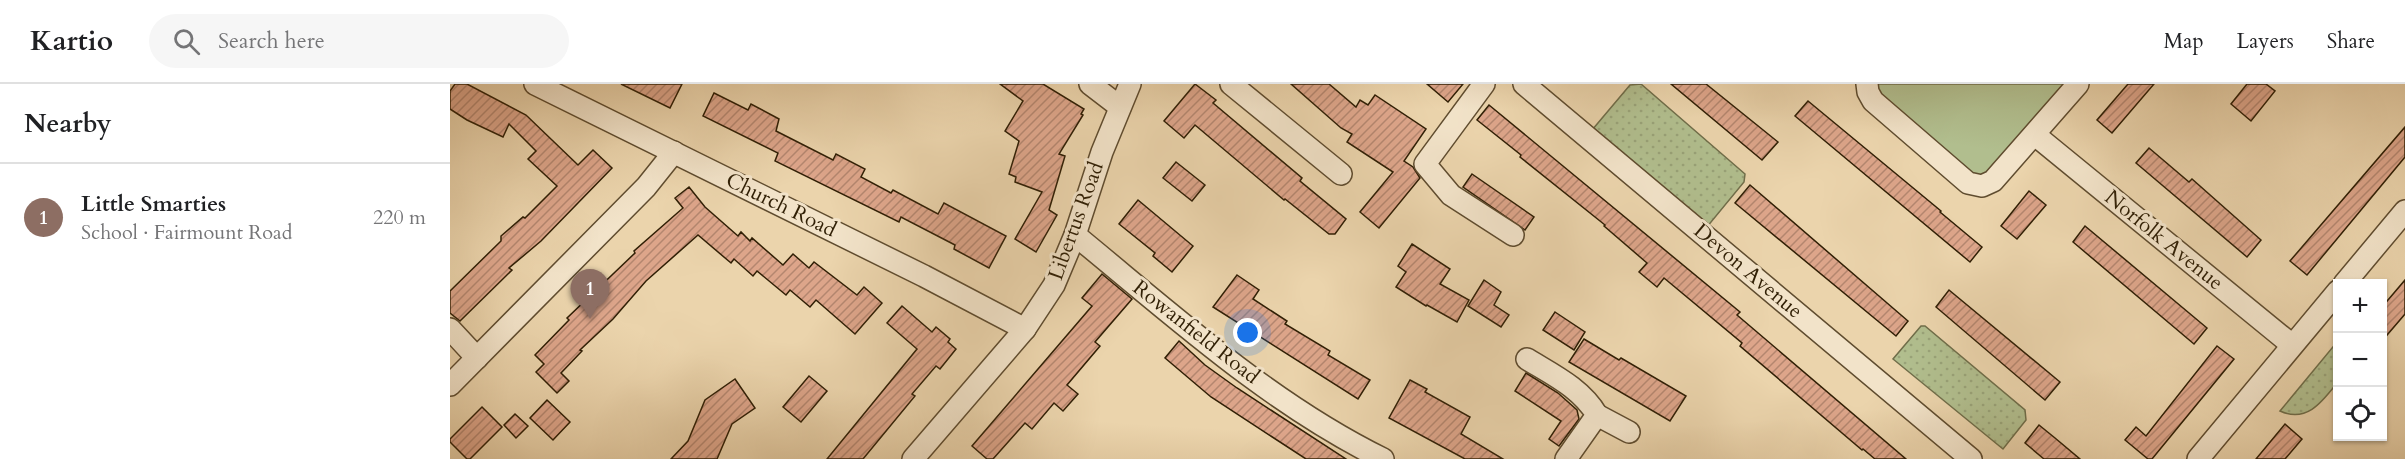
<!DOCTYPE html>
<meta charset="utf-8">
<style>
:root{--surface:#fff;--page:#f6f6f6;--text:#202124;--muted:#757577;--line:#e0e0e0;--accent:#7c3aed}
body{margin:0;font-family:Cardo,serif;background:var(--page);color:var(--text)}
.controls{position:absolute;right:18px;bottom:18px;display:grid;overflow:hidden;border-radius:0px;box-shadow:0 2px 4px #0004}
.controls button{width:54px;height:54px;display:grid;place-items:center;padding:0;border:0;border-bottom:2px solid var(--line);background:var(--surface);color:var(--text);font:30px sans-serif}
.you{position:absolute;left:798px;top:249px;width:21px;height:21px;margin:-15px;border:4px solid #fff;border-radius:50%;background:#1a73e8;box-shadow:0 0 0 9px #1a73e833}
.badge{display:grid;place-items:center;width:39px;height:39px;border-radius:50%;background:var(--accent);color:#fff;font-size:20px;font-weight:700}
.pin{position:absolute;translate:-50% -50px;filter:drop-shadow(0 2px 3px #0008)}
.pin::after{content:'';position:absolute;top:32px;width:21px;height:18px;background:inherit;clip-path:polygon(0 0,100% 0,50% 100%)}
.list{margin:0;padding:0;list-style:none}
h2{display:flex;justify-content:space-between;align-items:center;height:78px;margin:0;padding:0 24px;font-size:26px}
h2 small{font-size:20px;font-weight:400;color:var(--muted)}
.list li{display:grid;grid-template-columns:39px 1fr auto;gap:18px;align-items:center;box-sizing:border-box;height:108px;padding:0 24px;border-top:2px solid var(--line)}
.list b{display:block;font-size:22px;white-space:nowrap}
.list p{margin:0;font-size:20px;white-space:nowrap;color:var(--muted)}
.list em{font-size:20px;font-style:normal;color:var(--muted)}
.icon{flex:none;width:33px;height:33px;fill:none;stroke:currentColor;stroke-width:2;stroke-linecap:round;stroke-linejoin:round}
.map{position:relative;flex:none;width:1955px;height:375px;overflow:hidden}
header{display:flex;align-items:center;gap:36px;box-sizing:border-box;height:84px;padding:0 30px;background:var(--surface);border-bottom:2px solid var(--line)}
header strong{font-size:28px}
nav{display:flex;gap:33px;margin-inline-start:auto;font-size:21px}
.search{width:420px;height:54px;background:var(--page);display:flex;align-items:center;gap:15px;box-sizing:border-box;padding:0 21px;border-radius:33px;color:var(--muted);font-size:22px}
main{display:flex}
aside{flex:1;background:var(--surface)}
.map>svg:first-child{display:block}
.grass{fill:url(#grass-dots);stroke:#706e4a;stroke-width:1.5}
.park{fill:#b1be8e;stroke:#706e4a;stroke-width:1.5}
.building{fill:url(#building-hatch);stroke:#301f05;stroke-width:1.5}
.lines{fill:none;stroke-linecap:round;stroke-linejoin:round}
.minor-casing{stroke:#5f4c2f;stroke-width:24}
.minor{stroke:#f2e3c9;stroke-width:21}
.labels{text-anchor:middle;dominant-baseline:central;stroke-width:6;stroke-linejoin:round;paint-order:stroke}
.street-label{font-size:21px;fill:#301f05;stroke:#f2e3c9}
</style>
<header>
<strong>Kartio</strong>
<div class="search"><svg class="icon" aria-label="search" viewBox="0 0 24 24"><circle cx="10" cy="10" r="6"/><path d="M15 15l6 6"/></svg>Search here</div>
<nav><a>Map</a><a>Layers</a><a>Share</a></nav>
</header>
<main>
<aside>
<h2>Nearby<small></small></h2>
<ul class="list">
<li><span class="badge" style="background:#8d6e63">1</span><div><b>Little Smarties</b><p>School · Fairmount Road</p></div><em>220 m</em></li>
</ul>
</aside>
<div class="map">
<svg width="1955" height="375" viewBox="0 0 1955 375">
<defs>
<pattern id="grass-dots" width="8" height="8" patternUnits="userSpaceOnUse" patternTransform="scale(1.5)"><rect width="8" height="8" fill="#b1be8e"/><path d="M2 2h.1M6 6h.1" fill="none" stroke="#99a379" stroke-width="1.8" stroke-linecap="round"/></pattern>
<pattern id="building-hatch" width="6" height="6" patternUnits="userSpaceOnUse" patternTransform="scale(1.5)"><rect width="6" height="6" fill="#dda58a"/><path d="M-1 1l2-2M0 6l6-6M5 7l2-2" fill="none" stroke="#b4866f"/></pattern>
</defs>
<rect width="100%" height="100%" fill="#ebd4ac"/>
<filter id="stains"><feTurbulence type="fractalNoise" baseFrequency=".00333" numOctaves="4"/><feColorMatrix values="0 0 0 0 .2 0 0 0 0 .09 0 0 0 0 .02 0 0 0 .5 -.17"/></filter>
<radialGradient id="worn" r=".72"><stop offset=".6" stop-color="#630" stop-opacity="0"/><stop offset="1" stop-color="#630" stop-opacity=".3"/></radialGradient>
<!-- grass -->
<g class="grass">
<path d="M1191 0 1295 90 1294 98 1252 149 1137 52 1180 1Z"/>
<path d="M1471 242H1475L1575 326 1576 336 1553 365 1443 275Z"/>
<path d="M1887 258V299C1872 318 1857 339 1830 327Z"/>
</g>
<!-- park -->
<path class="park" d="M1426 0H1617L1541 90 1527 92 1517 90 1430 16Z"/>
<!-- building -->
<g class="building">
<path d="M5 0H17L76 31 128 81 143 66 162 84 91 157 59 184 62 186 10 237 0 229V207L51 157V152L73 133 75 134 107 102 78 75 86 67 59 40 53 53 17 36 0 25V7Z"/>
<path d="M171 0H232L220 24Z"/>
<path d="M550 0H593L634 25 631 30 633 31 609 70 615 72 599 126 607 131 586 168 565 155 592 108 565 98 566 93 559 90 569 57 555 47 573 17Z"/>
<path d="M745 0 766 16 763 19 852 94 850 97 896 135 885 150H879L835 115 834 116 745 41 734 54 714 37Z"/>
<path d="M841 0H879L906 23 910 16 918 21 925 11 976 45 954 77 963 83 970 94 929 144 910 128 943 88 897 58 902 50 891 44Z"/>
<path d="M977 0H1013L998 18Z"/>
<path d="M1221 0H1256L1328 58 1312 76Z"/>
<path d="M1678 0H1704L1662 49 1647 36Z"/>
<path d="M1797 0H1816L1825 7 1801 37 1781 20Z"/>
<path d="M264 9 298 26 301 20 329 35 326 47 383 76 386 70 415 85 411 93 441 109 443 106 488 130 494 119 556 152 539 184 504 165 505 161 451 133 449 138 325 77 328 69 253 32Z"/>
<path d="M1358 17 1491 127 1490 128 1532 163 1520 178 1345 32Z"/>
<path d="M1039 21 1290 228 1287 231 1456 375H1425L1413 365 1412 366 1290 262 1292 259 1214 194 1207 203 1189 188 1197 179 1154 142 1155 141 1070 73 1071 71 1027 36Z"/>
<path d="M1955 43V73L1857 191 1840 177Z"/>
<path d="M1699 64 1739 98 1742 95 1811 156 1797 173 1686 79Z"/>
<path d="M726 78 755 101 742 117 713 94Z"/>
<path d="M1022 90 1084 133 1075 146 1013 103Z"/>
<path d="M1300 101 1458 237 1446 252 1285 119Z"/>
<path d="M239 103 255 123 288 152 291 148 300 157 302 154 333 181 343 170 359 184 364 178 407 211 414 203 432 219 405 250 366 216 360 223 340 206 336 211 307 187 303 192 284 175 281 179 248 151 196 197 163 235 130 266 132 267 111 289 119 297 107 309 86 288 94 280 85 271 119 236 117 234 185 169 184 167 233 124 225 114Z"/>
<path d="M1579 107 1596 121 1567 155 1551 142Z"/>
<path d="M688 116 743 162 722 188 703 172 705 169 669 140Z"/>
<path d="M1635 142 1757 244 1744 260 1623 158Z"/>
<path d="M962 160 1000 185 990 200 1019 216 1007 238 977 221 976 222 946 203 956 188 948 182Z"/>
<path d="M652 190 682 215 645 258 650 262 617 301 628 310 613 327 604 319 582 345 575 339 543 375H537L522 362 642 222 632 214Z"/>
<path d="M787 191 809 206 803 215 837 237 835 240 880 267 878 271 920 296 908 315 763 223Z"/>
<path d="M1034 196 1051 208 1044 221 1059 231 1051 243 1018 222Z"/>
<path d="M1955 196V230L1932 257V223Z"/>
<path d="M1499 206 1610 298 1595 316 1486 223Z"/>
<path d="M452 222 482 248 486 243 500 255 498 258 506 265 490 285 486 282 462 310 465 312 413 375H377L467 265 437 239Z"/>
<path d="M1105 228 1135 248 1124 266 1093 246Z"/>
<path d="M1134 255 1169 276 1171 274 1236 312 1220 337 1119 278Z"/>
<path d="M729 257 755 281 787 304 896 375H856L761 313 715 274Z"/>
<path d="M1767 262 1784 275 1702 375H1698L1675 356 1686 343 1696 352Z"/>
<path d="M1076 289 1108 309 1127 326 1129 335 1109 362 1099 355 1111 337 1065 307Z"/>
<path d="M359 292 377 307 351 338 333 323Z"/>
<path d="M285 295 305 324 282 340 267 375H221L238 357 255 316Z"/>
<path d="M960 296 977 305 975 308 1020 333 1011 350 1053 375H1015L939 334Z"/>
<path d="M97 316 120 338 103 356 80 334Z"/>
<path d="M32 323 52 343 20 375H17L0 358V355Z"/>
<path d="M65 330 78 342 66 354 54 341Z"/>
<path d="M1835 340 1852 355 1835 375H1806Z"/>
<path d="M1589 341 1605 354 1630 375H1594L1575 359Z"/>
</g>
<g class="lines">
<!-- minor casing -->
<g class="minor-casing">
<g id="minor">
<path d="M85 0 474 192 575 245"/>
<path d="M640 0 670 23"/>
<path d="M781 0 891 90"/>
<path d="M1034 0 975 80 1001 111 1063 151"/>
<path d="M1074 0 1521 375"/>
<path d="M1417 0 1418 8 1423 17 1518 99 1532 102 1543 97 1628 0"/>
<path d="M1585 51 1842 261"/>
<path d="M625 151C723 231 819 319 933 375"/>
<path d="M1894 200 1955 127"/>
<path d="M0 245 27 274"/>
<path d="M1077 275C1103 291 1131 304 1147 331L1116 375"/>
<path d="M0 301 196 103 224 68"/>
<path d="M1147 331 1179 348"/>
<path d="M463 375 575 245 604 201 625 151 652 68 680 0"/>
<path d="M1748 375 1888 207"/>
</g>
</g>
<!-- minor -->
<use href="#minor" class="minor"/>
</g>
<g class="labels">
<!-- street labels -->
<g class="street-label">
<text transform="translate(331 121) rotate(26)">Church Road</text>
<text transform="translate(626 137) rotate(-70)">Libertus Road</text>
<text transform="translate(1714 156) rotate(39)">Norfolk Avenue</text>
<text transform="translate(1298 187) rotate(40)">Devon Avenue</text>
<text transform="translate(746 248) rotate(38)">Rowanfield Road</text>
</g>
</g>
<rect width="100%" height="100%" filter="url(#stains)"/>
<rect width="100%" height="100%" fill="url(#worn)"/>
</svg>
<div class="controls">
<button>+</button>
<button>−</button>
<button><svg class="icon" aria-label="locate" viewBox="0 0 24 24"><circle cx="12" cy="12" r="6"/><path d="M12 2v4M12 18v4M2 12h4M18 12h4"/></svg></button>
</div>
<div class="you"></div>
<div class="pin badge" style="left:140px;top:235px;background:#8d6e63">1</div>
</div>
</main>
